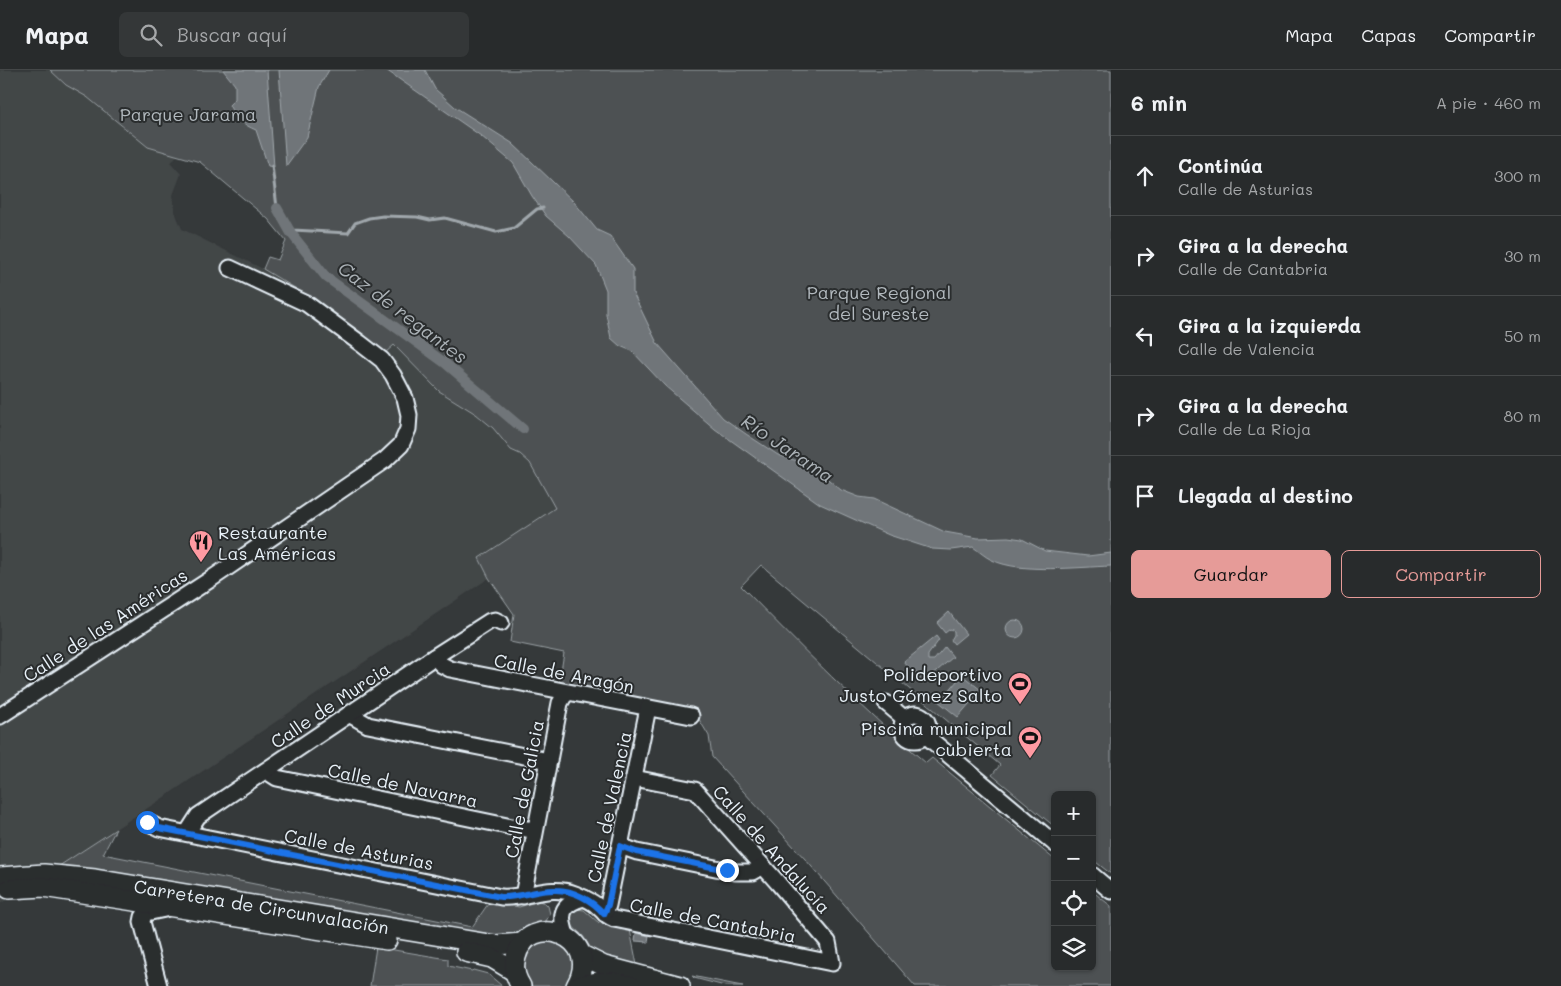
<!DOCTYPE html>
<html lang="es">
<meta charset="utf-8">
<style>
:root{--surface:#282b2c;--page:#343738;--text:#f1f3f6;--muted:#a5a7a9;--line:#444748;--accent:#e69b98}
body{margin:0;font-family:Mali,sans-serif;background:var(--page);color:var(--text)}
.controls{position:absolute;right:15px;bottom:15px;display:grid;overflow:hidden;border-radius:8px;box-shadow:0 1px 4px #0004}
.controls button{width:45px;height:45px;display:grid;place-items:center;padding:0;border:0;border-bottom:1px solid var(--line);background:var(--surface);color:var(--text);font:25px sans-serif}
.stop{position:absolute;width:15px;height:15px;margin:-11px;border:4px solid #1a73e8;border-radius:50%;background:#fff}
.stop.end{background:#1a73e8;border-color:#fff;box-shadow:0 1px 5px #0008}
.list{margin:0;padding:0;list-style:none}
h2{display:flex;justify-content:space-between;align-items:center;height:65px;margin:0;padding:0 20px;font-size:21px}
h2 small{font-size:16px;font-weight:400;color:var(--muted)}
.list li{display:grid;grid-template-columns:32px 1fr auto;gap:15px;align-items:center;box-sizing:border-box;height:80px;padding:0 20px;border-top:1px solid var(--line)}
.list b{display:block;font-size:19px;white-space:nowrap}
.list p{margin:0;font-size:16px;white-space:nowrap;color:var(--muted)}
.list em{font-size:16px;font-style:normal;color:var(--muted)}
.actions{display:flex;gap:10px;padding:15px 20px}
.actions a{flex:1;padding:11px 0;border:1px solid var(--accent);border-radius:8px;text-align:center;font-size:18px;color:var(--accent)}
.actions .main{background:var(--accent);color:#111}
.icon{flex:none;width:28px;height:28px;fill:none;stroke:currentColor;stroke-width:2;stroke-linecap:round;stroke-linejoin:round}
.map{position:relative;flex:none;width:1111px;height:916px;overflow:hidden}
header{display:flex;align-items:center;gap:30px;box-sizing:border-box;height:70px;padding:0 25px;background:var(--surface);border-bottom:1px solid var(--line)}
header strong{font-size:24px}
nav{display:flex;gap:28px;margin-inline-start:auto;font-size:18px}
.search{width:350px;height:45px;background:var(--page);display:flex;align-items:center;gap:12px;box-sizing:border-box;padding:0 18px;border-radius:8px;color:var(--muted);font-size:19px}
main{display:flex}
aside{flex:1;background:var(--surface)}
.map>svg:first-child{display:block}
.built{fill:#424647}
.green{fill:#4d5152;stroke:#9aa1a5}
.water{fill:#707579;stroke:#a0a7ac}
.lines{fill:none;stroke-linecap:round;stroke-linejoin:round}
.stream{stroke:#a0a7ac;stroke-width:3}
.canal{stroke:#707579;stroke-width:10}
.minor-casing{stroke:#e8f1f8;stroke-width:19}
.major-casing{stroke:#e8f1f8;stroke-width:22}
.minor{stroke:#2a2d2e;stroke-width:15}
.major{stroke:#2a2d2e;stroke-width:19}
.route{stroke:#1a73e8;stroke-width:6}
.labels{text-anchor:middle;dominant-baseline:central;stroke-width:4;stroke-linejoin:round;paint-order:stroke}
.park-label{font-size:18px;fill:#b2b9be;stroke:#2a2d2e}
.poi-label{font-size:18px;fill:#e8f1f8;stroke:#2a2d2e;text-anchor:end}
.street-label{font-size:18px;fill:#e8f1f8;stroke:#2a2d2e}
.water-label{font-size:19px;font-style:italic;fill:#acb3b8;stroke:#2a2d2e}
</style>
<header>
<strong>Mapa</strong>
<div class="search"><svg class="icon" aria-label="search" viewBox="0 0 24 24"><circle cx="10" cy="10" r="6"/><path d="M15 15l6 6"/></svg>Buscar aquí</div>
<nav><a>Mapa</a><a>Capas</a><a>Compartir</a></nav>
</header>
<main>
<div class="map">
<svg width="1111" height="916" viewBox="0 0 1111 916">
<rect width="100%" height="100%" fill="#35393a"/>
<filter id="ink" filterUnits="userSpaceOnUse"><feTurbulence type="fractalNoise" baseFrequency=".02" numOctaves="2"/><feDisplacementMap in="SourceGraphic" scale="10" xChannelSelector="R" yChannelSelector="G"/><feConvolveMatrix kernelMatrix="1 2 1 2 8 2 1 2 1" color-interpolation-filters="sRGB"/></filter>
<g filter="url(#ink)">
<!-- built -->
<path class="built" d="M0 0H50L66 15 87 27 148 77 177 85 171 93 181 104 173 125 175 142 182 159 263 199 320 233 385 283 394 275 439 321 476 344 493 358 511 380 520 384 530 393 556 438 480 488 489 508 157 732 0 834Z"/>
<!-- green -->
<g class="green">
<path d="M50 0H1111V804L1092 789V725H1055V757L992 705 1000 695 761 495 741 516C801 577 861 638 926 693L932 688 1055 790V897H1092V821L1111 836V916H915L805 789 712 687 709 666 694 641 559 613 564 583 510 572 514 544 489 508 479 488 555 438 530 393 520 384 511 380 493 358 476 344 439 321 394 275 385 283 320 233 263 199 268 187 278 190 286 171 268 149 200 92 148 77 87 27 66 15Z"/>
<circle cx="915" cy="657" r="7"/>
<path d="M116 759 103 784 472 857 488 834 487 831 519 837 539 831 545 833 548 836 550 844 546 851 531 856 519 863 502 866 218 821 56 798Z"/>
<path d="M576 839 584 840 599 853 630 860 637 895C624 892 609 891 598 885 591 880 588 873 583 866 576 858 559 850 576 839Z"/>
<path d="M547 869 564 874 575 888 570 913 566 916H532C516 897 523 876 547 869Z"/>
<path d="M376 877 448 889V896L472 901 473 900 488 904 502 916H370Z"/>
<path d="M692 906 737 915 743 916H725L694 908Z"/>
</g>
<!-- water -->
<g class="water">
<path d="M223 0H267L274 97 268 96 256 60C243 55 235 47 229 35L235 29V15Z"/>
<path d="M279 0H329L319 17 307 67 286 96Z"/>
<path d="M386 0H425L435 19 455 37 512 73 574 132 597 160 610 166 633 199V223L657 273 723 348 746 364 778 385 811 395 841 420 859 427 874 429 945 462 978 468 1008 467 1022 469 1045 481 1088 486 1111 483V496C1079 497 1021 504 992 490 985 487 979 481 973 477L951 480 932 479 889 465 820 434 715 359 665 316 632 281 620 276 611 268 606 244V220L596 195 569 166 546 146 532 126 513 93 481 66Z"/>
<path d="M949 542 966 564 954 574 951 570 954 565V561L950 559 945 563 937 553Z"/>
<circle cx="1015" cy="559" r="9"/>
<path d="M936 566 939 570 928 585V590H934L945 577 953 587 922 614 904 592Z"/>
<path d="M962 605 981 620 958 647 938 631 942 627 943 628Z"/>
<path d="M636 863 649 866 648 872 635 871Z"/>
</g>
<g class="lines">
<!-- stream -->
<path class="stream" d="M272 95 277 138 293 160 348 163 355 153 369 148 383 146 417 147 430 150 445 148 496 162 514 158 537 139 543 138"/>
<!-- canal -->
<path class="canal" d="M277 138 291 163 326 207 445 293 523 359"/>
<!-- minor casing -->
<g class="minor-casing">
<g id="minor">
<path d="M434 587 442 595 450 599 691 646"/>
<path d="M886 633 905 649"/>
<path d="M349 644 368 655 549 691"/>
<circle cx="915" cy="657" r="13"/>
<path d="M0 646 211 509 385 390 401 375 408 359 409 345 405 328 393 305 382 290 360 273 307 234 230 198"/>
<path d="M925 665 1055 774"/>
<path d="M266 701 277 708 512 757 534 760"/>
<path d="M147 752 159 758 501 827C526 829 550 814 575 824 582 827 590 830 596 835 602 840 606 846 614 849L832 893 828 872 778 813 695 720 634 708"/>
<path d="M187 763 198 746 434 587 490 551 495 550 501 553"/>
<path d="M620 776 637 782 735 802H753L763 796"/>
<path d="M1092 805 1111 821"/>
<path d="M523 826 560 633 564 626 568 623"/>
<path d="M605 844 608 835 648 638"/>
<path d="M567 867C559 846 560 834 584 828"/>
<path d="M159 916 142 852 143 847 146 843 165 839"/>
</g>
</g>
<!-- major casing -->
<g class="major-casing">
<g id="major">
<path id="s1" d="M0 807 44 804 95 809 483 873 496 875 523 873"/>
<path d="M9 819 43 817 387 870"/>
<path d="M466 882 492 888 515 902"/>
<path d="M582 885 604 896 680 916"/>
<path d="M521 916C515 907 513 897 516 887 528 839 605 866 576 916"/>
<path d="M579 916C601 910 609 910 631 916"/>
</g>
</g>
<!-- minor -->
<use href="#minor" class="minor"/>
<!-- major -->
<use href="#major" class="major"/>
</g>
</g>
<g class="lines" filter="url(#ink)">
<!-- route -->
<path class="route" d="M147 752 159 758 501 827C520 828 537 819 556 820 574 820 593 831 604 844L608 835 620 776 636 782 727 800"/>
</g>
<!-- icons -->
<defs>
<g id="restaurant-pin" transform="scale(1.25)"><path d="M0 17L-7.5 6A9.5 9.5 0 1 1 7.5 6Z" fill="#ff9aa2" stroke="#2a2d2e"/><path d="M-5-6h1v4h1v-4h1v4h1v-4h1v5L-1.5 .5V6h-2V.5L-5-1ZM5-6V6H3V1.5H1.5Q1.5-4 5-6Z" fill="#111"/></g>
<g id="stadium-pin" transform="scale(1.25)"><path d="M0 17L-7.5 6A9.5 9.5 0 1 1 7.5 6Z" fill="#ff9aa2" stroke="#2a2d2e"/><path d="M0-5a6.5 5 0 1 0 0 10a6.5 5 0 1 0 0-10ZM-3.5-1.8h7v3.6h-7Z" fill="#111"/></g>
</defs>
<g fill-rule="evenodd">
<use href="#restaurant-pin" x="201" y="472"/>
<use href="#stadium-pin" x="1020" y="614"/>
<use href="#stadium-pin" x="1030" y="668"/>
</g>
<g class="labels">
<!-- park labels -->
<g class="park-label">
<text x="188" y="44">Parque Jarama</text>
<text x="879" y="222">Parque Regional<tspan x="879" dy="21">del Sureste</tspan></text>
</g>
<!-- poi labels -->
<g class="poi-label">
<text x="218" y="462" text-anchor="start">Restaurante<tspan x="218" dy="21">Las Américas</tspan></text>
<text x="1002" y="604">Polideportivo<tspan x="1002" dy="21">Justo Gómez Salto</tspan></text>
<text x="1012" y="658">Piscina municipal<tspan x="1012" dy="21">cubierta</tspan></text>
</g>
<!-- street labels -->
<g class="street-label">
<text transform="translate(105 555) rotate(-33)">Calle de las Américas</text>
<text transform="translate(564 603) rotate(11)">Calle de Aragón</text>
<text transform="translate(330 635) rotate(-34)">Calle de Murcia</text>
<text transform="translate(403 715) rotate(12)">Calle de Navarra</text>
<text transform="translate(524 719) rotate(-79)">Calle de Galicia</text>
<text transform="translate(609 737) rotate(-78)">Calle de Valencia</text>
<text transform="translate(359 779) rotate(11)">Calle de Asturias</text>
<text transform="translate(772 779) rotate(48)">Calle de Andalucía</text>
<text stroke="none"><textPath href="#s1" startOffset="264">Carretera de Circunvalación</textPath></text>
<text transform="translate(713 850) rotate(11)">Calle de Cantabria</text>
</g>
<!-- water labels -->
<g class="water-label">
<text transform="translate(403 242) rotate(37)">Caz de regantes</text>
<text transform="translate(788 378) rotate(34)">Río Jarama</text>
</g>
</g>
</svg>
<div class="controls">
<button>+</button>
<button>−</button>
<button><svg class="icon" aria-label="locate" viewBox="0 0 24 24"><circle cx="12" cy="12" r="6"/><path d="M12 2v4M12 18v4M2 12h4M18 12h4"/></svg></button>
<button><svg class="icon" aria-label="layers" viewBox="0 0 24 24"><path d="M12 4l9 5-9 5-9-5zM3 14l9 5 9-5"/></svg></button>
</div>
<div class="stop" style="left:147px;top:752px"></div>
<div class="stop end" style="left:727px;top:800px"></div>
</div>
<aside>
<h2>6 min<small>A pie · 460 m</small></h2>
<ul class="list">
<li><svg class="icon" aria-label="ahead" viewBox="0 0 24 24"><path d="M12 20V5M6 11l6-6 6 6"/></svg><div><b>Continúa</b><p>Calle de Asturias</p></div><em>300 m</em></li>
<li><svg class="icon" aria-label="right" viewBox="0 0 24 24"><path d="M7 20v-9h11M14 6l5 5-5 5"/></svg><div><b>Gira a la derecha</b><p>Calle de Cantabria</p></div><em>30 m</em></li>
<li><svg class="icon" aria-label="left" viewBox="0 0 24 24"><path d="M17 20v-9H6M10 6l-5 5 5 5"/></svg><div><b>Gira a la izquierda</b><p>Calle de Valencia</p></div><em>50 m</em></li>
<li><svg class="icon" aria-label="right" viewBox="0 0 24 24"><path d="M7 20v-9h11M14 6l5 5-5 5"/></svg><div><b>Gira a la derecha</b><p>Calle de La Rioja</p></div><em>80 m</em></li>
<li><svg class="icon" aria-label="arrive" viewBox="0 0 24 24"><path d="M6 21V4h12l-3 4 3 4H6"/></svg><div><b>Llegada al destino</b></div></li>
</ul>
<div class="actions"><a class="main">Guardar</a><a>Compartir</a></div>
</aside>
</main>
